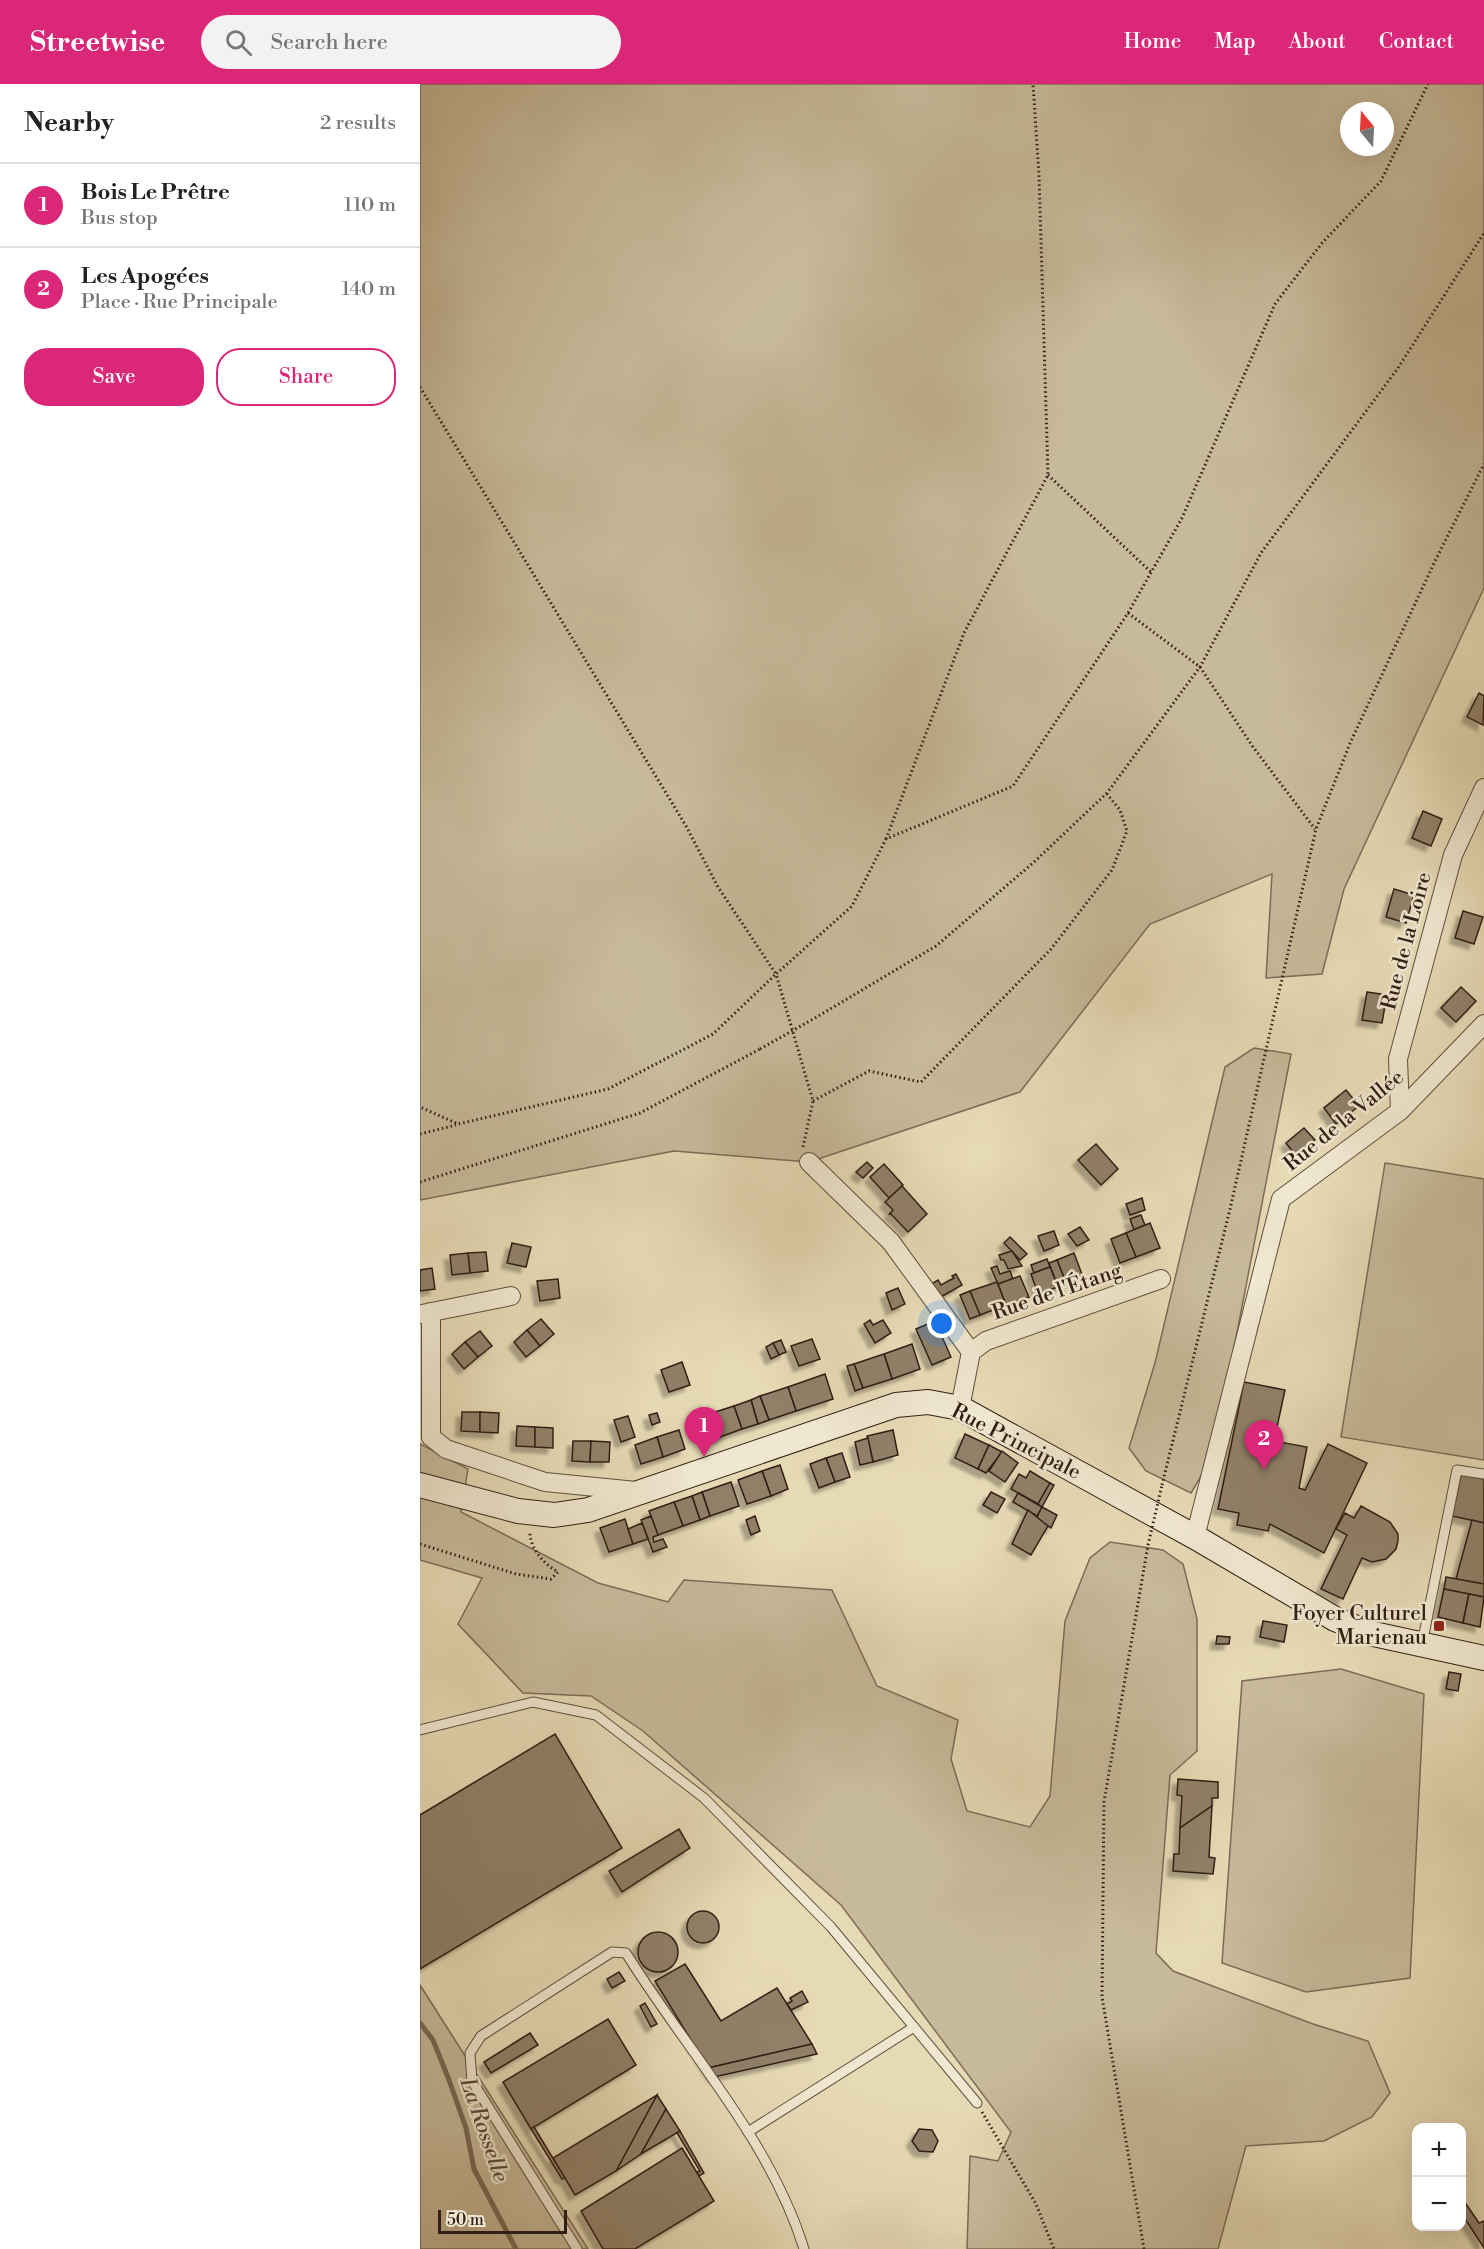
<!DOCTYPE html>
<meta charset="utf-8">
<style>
:root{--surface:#fff;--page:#f2f2f2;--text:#222;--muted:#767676;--line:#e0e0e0;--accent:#db2777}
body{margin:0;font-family:"Libre Bodoni",serif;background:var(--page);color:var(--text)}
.controls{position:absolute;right:18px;bottom:18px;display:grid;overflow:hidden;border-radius:12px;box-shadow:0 6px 24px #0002}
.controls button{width:54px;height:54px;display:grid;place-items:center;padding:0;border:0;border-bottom:2px solid var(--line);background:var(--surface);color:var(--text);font:30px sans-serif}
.compass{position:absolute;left:920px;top:18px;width:54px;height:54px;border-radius:50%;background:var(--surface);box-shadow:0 6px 24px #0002;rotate:342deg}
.scale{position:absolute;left:18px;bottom:15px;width:129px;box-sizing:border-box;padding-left:6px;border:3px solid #321f15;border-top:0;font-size:16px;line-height:21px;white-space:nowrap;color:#321f15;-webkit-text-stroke:4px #efe7cf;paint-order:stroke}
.you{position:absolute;left:522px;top:1240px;width:21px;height:21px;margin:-15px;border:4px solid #fff;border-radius:50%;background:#1a73e8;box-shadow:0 0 0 9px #1a73e833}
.badge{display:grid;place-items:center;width:39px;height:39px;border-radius:50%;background:var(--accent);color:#fff;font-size:20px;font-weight:700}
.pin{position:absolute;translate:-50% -50px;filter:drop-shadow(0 2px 3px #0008)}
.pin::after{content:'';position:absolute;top:32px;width:21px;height:18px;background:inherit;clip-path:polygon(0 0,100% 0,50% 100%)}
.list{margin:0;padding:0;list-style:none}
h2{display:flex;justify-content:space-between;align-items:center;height:78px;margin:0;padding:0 24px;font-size:26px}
h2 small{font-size:20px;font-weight:400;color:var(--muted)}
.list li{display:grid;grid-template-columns:39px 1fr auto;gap:18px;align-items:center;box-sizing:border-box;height:84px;padding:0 24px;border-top:2px solid var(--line)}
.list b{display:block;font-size:22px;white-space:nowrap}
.list p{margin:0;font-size:20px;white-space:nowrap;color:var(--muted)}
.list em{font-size:20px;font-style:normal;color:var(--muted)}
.actions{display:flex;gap:12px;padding:18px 24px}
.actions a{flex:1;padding:14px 0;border:2px solid var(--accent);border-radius:24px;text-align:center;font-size:21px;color:var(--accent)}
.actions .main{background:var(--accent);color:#fff}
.icon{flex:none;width:33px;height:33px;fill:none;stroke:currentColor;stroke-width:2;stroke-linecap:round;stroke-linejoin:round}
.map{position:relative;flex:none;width:1064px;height:2165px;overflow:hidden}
header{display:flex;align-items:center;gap:36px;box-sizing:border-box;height:84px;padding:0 30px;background:var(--accent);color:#fff}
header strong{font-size:28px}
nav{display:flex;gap:33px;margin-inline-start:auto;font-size:21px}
.search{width:420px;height:54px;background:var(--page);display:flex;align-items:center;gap:15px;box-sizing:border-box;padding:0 21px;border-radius:33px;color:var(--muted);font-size:22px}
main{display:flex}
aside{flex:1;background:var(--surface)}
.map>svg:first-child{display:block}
.green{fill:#c7ba9a;stroke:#7c6c58;stroke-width:1.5;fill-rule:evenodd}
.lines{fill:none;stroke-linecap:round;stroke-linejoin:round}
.stream{stroke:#796955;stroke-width:5}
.building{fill:#908068;stroke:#321f15;stroke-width:1.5;filter:url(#shadow)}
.lane-casing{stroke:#5f4e3d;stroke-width:11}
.street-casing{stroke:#5f4e3d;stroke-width:20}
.secondary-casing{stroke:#321f15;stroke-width:26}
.path{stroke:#321f15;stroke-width:3;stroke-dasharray:1.5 3;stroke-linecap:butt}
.lane{stroke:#efe7cf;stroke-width:9}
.street{stroke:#efe7cf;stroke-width:18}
.secondary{stroke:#efe7cf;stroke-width:24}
.path-bridge{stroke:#321f15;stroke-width:3;stroke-dasharray:1.5 3;stroke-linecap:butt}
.poi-dot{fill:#8f2418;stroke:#efe7cf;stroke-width:2}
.labels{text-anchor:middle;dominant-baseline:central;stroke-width:5;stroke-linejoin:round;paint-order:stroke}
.street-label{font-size:21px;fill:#321f15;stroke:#efe7cf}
.poi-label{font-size:21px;fill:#321f15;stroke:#efe7cf;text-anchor:end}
.water-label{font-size:22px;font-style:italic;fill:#5c4a3a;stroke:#efe7cf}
</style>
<header>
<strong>Streetwise</strong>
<div class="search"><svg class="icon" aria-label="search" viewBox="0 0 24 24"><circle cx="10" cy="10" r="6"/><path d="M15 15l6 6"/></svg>Search here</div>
<nav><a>Home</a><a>Map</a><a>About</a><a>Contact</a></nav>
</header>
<main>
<aside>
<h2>Nearby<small>2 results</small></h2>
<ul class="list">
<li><span class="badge">1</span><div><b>Bois Le Prêtre</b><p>Bus stop</p></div><em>110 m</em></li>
<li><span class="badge">2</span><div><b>Les Apogées</b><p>Place · Rue Principale</p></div><em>140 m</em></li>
</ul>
<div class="actions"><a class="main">Save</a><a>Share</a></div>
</aside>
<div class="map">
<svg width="1064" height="2165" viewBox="0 0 1064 2165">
<defs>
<filter id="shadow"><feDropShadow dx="-5.5" dy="5.5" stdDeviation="1.5" flood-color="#0004"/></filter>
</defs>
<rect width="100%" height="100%" fill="#e6dab5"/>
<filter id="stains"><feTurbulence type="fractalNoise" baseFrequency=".00333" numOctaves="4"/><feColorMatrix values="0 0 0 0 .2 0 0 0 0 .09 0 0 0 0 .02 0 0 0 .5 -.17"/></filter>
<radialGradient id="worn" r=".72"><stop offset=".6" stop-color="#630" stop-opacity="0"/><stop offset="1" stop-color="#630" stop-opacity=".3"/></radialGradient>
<!-- green -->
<g class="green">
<path d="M0 0H1064V504L924 805 902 890 846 894 852 790 730 840 600 1008 389 1078 254 1067 0 1116ZM929 27H965V63H929Z"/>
<path d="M834 964 871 970 793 1372 771 1409 726 1387 709 1364 735 1279 805 983Z"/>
<path d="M965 1079 1064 1095V1376L921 1353Z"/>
<path d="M0 1360 48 1385 41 1428 178 1499 248 1518 264 1496 412 1506 457 1602 538 1636 531 1675 547 1727 610 1743 630 1712 645 1537 670 1474 690 1458 743 1466 763 1480 777 1535V1667L750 1691 736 1869 753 1887 893 1940 948 1957 970 2009 952 2033 904 2057 826 2062 798 2165H547L550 2072 578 2077 591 2048 421 1821 223 1647 171 1612 103 1609 38 1540 62 1494 0 1476Z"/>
<path d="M921 1585 1004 1610 990 1894 886 1908 802 1879 822 1597Z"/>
<path d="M0 1901 168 2165H0Z"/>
</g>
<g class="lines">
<!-- stream -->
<path class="stream" d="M0 1939 13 1956 29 1996 46 2044 54 2085 96 2165"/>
</g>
<!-- building -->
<g class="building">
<path d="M1059 609 1064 612 1063 641 1047 633Z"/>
<path d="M1003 727 1022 735 1011 762 992 754Z"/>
<path d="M974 805 994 811 986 839 966 833Z"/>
<path d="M1043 827 1063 833 1054 860 1035 854Z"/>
<path d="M1041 903 1056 917 1036 938 1021 924Z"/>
<path d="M947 908 967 911 962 939 942 936Z"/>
<path d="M926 1006 939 1022 916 1040 904 1024Z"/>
<path d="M884 1044 895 1056 876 1072 866 1059Z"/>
<path d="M676 1060 698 1085 681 1101 658 1076Z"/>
<path d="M447 1078 453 1084 443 1094 436 1088Z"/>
<path d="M464 1080 483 1101 469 1114 450 1093Z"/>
<path d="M482 1102 507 1130 488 1148 470 1129 469 1131 473 1126 465 1118Z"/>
<path d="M722 1114 725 1126 710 1131 706 1120Z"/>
<path d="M721 1131 725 1141 714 1146 710 1135Z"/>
<path d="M730 1139 740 1164 716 1173 706 1149Z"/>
<path d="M660 1143 669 1156 657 1162 648 1150Z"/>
<path d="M634 1147 639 1161 624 1167 618 1152Z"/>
<path d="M706 1149 716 1173 700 1179 691 1155Z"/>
<path d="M590 1153 607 1170 600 1176 584 1159Z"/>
<path d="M92 1159 111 1163 106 1183 87 1179Z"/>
<path d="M592 1167 602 1182 588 1185 584 1176H581L579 1171Z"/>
<path d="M66 1168 68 1187 50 1189 48 1169Z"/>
<path d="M48 1169 50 1189 32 1191 30 1171Z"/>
<path d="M654 1169 663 1193 646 1199 637 1176Z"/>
<path d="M627 1175 630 1183 614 1189 611 1181Z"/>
<path d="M637 1176 646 1199 638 1203 629 1179Z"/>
<path d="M577 1182 580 1190 590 1187 593 1195 578 1200 571 1184Z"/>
<path d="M630 1183 638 1203 618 1210 611 1190Z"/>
<path d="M12 1184 15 1205 0 1207V1186Z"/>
<path d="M536 1190 542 1201 519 1214 508 1202 518 1196 521 1201 534 1194 532 1192Z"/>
<path d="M600 1192 609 1213 586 1221 578 1200Z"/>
<path d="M138 1195 140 1214 120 1217 117 1197Z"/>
<path d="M577 1198 586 1221 560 1231 550 1207Z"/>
<path d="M478 1204 485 1220 472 1226 466 1209Z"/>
<path d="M550 1207 560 1231 550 1235 540 1211Z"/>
<path d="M121 1235 134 1250 120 1262 107 1246Z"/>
<path d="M450 1236 453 1241 463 1236 471 1249 455 1259 444 1240Z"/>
<path d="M515 1237 531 1273 512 1281 496 1245Z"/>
<path d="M107 1246 120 1262 106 1273 94 1258Z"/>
<path d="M60 1247 72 1262 58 1273 45 1258Z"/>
<path d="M392 1255 400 1275 379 1282 371 1262Z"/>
<path d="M361 1256 366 1268 359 1271 353 1259Z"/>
<path d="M45 1258 58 1273 44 1285 32 1270Z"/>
<path d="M353 1259 359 1271 351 1275 346 1263Z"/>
<path d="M492 1260 500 1285 472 1295 464 1270Z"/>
<path d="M464 1270 472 1295 443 1304 434 1280Z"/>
<path d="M262 1278 270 1301 249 1308 241 1286Z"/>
<path d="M434 1280 443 1304 435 1307 427 1282Z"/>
<path d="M405 1290 413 1315 376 1327 368 1303Z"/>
<path d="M824 1298 865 1306 854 1357 887 1363 879 1404 885 1406 908 1360 947 1379 904 1469 850 1440 848 1447 817 1441 819 1429 798 1425Z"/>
<path d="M368 1303 376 1327 349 1336 340 1312Z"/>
<path d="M340 1312 349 1336 338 1340 331 1316Z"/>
<path d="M331 1316 338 1340 322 1345 314 1322Z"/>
<path d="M314 1322 322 1345 300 1353 292 1329Z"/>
<path d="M42 1328H60V1348L41 1347Z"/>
<path d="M60 1328 79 1329 78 1349 60 1348Z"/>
<path d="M237 1329 240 1338 232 1341 229 1331Z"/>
<path d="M292 1329 300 1353 288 1357 279 1334Z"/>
<path d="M208 1332 215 1353 201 1358 194 1336Z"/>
<path d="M97 1342 115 1343V1363L96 1362Z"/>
<path d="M115 1343 133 1344V1364L115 1363Z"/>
<path d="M259 1346 265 1365 243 1373 237 1353Z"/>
<path d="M473 1346 478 1371 453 1378 447 1352Z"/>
<path d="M545 1350 569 1361 558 1385 535 1374Z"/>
<path d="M237 1353 243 1373 221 1380 215 1361Z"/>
<path d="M448 1354 453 1378 440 1381 435 1358Z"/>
<path d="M153 1357H171L170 1378 152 1377Z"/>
<path d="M171 1357 190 1358 189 1378H170Z"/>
<path d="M569 1361 582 1368 566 1389 558 1385Z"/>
<path d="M582 1367 598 1379 585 1398 569 1387Z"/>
<path d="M422 1369 430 1393 415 1398 406 1374Z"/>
<path d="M406 1374 415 1398 399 1404 390 1380Z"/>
<path d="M360 1381 368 1405 351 1412 342 1387Z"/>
<path d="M342 1387 351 1412 327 1420 318 1396Z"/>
<path d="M610 1387 630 1399 618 1420 591 1405 599 1390 606 1394Z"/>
<path d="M1041 1390 1064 1395V1439L1032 1432Z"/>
<path d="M311 1398 319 1422 290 1432 282 1408Z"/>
<path d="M630 1399 634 1401 622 1423 618 1420Z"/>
<path d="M282 1408 290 1432 280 1436 272 1412Z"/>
<path d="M571 1408 585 1415 577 1429 563 1421Z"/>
<path d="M598 1409 622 1423 617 1432 593 1418Z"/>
<path d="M272 1412 280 1436 263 1442 254 1418Z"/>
<path d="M254 1418 263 1442 238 1451 229 1427Z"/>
<path d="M941 1422 970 1438 978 1450V1457L976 1465 966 1475 952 1478 942 1474 923 1515 901 1505 927 1451 916 1445 925 1429 934 1434Z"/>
<path d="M622 1423 637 1431 631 1444 616 1435Z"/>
<path d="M608 1426 628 1442 611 1471 592 1460Z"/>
<path d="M231 1432 238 1451 233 1453 234 1458 243 1455 247 1463 233 1468 221 1436Z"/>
<path d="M335 1432 340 1447 331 1451 326 1436Z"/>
<path d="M205 1435 213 1460 189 1468 180 1444Z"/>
<path d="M1052 1436 1064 1439V1500L1036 1495Z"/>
<path d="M222 1439 228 1455 213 1460 208 1445Z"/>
<path d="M1026 1493 1064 1500V1513L1024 1505Z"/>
<path d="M1024 1505 1049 1510 1043 1539 1018 1533Z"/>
<path d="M1049 1510 1064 1513 1060 1543 1043 1539Z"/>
<path d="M843 1537 867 1541 864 1558 840 1553Z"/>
<path d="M797 1552 810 1553 809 1560H796Z"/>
<path d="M1029 1588 1041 1590 1038 1607 1026 1605Z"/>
<path d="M135 1650 202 1764 0 1885V1731Z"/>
<path d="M758 1695 798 1698V1714H792V1722L760 1744 762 1712 757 1711Z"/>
<path d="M792 1722 789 1773 795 1774 793 1790 753 1787 754 1770H759L760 1744Z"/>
<path d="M259 1745 270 1764 202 1808 189 1787Z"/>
<circle cx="283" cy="1843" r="16"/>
<circle cx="238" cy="1868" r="20"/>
<path d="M265 1880 301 1937 357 1904 392 1960 288 1984 235 1897Z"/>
<path d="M199 1888 205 1897 192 1904 187 1895Z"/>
<path d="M382 1907 388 1918 371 1926 367 1920 372 1917 370 1914Z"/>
<path d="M225 1919 237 1940 231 1943 220 1922Z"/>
<path d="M188 1935 216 1981 111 2045 83 1998Z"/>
<path d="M110 1949 118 1961 71 1989 64 1978Z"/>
<path d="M392 1960 397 1970 294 1993 288 1984Z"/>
<path d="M237 2011 246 2025 221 2070 196 2087Z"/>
<path d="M237 2011 196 2087 155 2111 133 2074Z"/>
<path d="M246 2025 260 2047 221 2070Z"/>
<path d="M114 2043 145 2094 142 2095 111 2045Z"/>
<path d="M499 2045 512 2046 518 2057 513 2068 499 2067 492 2057Z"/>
<path d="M260 2047 284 2089 279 2092 277 2088 280 2087 257 2049Z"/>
<path d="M262 2064 294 2117 215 2165H183L161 2127Z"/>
<path d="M1046 2120 1059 2139 1064 2137V2164L1042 2130V2122Z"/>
</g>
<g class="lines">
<!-- lane casing -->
<g class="lane-casing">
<g id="lane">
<path d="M1002 1560 1037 1386 1064 1390"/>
<path d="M0 1646 113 1618 176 1631 284 1714 411 1843 557 2019"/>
<path d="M328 2048 494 1943"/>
<path d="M157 2165 52 1997 50 1969 61 1952 192 1868 206 1869C266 1966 350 2055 384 2165"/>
</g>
</g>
<!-- street casing -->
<g class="street-casing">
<g id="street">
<path d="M980 1027 978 975 1033 771 1064 704"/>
<path d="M389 1078 471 1158 551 1268"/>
<path d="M11 1228V1353L26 1365 125 1398 216 1407"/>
<path d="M2 1230 91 1212"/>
<path d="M540 1324 551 1268 566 1257 741 1195"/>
<path d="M775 1453 861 1115 980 1027 1064 940"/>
</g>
</g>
<!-- secondary casing -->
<g class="secondary-casing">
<path id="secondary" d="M0 1401 98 1427 134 1431 168 1426 476 1321 508 1318 540 1324 775 1453 915 1535 949 1549 1064 1574"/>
</g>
<!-- path -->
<g class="path">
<path d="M0 303 266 742 298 803 356 890 293 950 188 1005 38 1040 0 1023"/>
<path d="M628 391 731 488"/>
<path d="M708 529 780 583 833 663 895 745"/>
<path d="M466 755 544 549 628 391 619 91 613 0"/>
<path d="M395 934 516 862 613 779 687 709 780 583 841 469 978 284 1064 149"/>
<path d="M393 1017 449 987 501 998 631 865 692 786 707 747 700 726 687 710"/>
<path d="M0 1050 36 1041"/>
<path d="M383 1063 393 1017 356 890 432 822 466 755 593 702 708 529 762 434 855 220 902 159 961 97 1008 0"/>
<path d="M0 1098 220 1029 340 965"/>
<path d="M742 1401 810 1125 896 745 931 657 1015 477 1064 380"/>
<path d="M0 1460 96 1490 131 1495 138 1488C124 1480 110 1465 110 1448"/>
<path d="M562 2028 616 2120 634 2165"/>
<path d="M724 2165 682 1913 684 1718 728 1461"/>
</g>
<!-- lane -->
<use href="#lane" class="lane"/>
<!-- street -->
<use href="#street" class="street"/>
<!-- secondary -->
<use href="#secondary" class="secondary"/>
<!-- path-bridge -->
<g class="path-bridge">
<path d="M340 965 395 934"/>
<path d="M728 1461 742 1401"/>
</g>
</g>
<!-- markers -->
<rect class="poi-dot" x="1013" y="1536" width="12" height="12" rx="3"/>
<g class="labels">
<!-- street labels -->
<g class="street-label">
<text transform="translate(987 857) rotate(-75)">Rue de la Loire</text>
<text transform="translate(924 1037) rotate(-39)">Rue de la Vallée</text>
<text transform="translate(637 1208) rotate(-19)">Rue de l'Étang</text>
<text transform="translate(596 1358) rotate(27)">Rue Principale</text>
</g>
<!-- poi labels -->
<g class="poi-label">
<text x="1007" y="1530">Foyer Culturel<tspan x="1007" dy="24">Marienau</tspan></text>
</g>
<!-- water labels -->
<g class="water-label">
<text transform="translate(64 2046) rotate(71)">La Rosselle</text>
</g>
</g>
<rect width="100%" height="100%" filter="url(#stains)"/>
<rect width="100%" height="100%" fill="url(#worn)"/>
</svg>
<div class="controls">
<button>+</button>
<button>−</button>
</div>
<svg class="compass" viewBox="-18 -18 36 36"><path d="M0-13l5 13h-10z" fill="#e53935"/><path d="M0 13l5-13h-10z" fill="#767676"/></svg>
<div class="scale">50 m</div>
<div class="you"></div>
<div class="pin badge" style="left:284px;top:1373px">1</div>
<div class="pin badge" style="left:844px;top:1386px">2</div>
</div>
</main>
